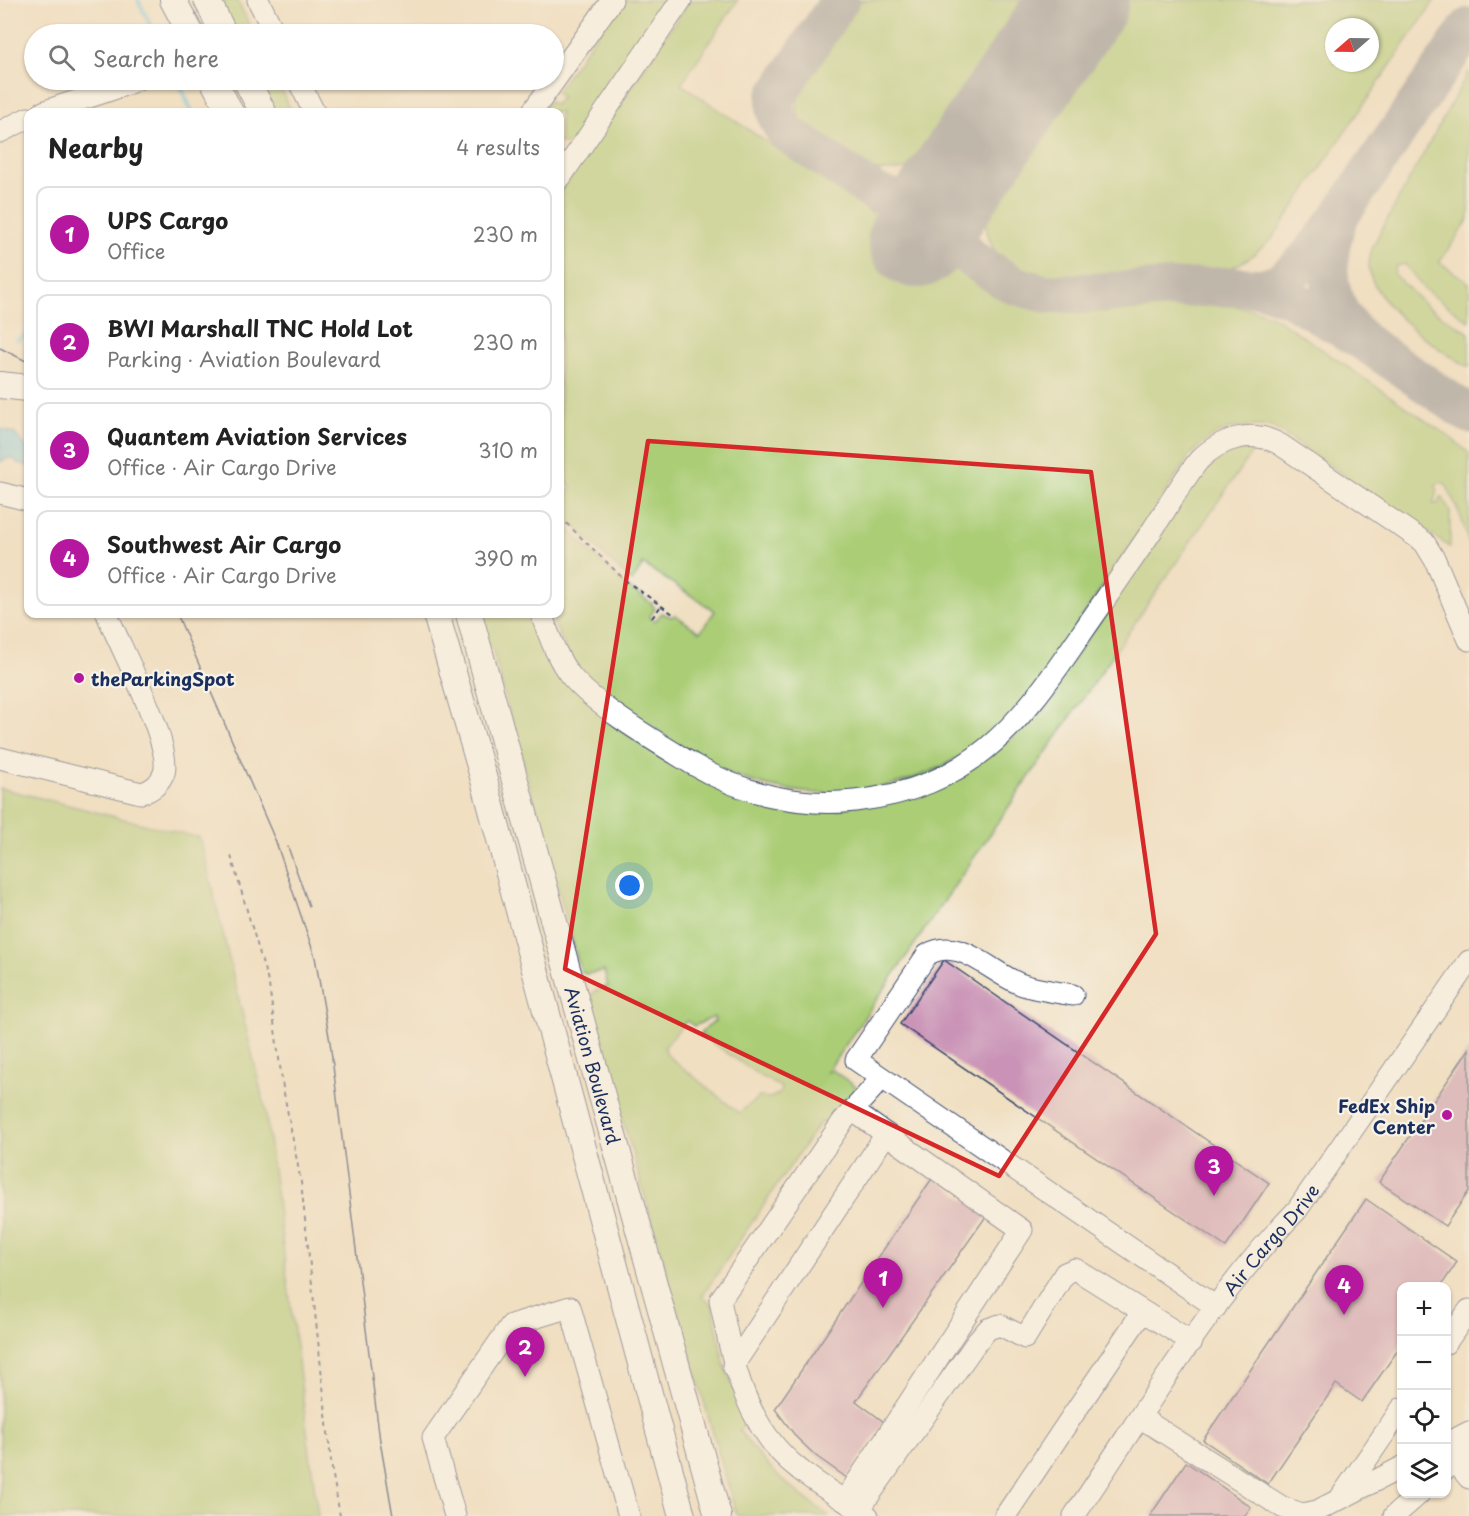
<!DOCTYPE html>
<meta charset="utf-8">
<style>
:root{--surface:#fff;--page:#f2f2f2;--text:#222;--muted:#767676;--line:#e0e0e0;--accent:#b5179e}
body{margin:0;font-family:"Playpen Sans",sans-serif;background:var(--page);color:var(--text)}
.controls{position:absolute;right:18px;bottom:18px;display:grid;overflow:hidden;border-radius:12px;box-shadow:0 2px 4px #0004}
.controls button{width:54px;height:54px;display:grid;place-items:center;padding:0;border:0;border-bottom:2px solid var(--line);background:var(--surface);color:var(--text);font:30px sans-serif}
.compass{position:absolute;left:1325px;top:18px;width:54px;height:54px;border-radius:50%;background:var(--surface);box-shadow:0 2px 4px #0004;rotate:250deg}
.you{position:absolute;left:630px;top:886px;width:21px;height:21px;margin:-15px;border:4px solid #fff;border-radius:50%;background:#1a73e8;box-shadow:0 0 0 9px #1a73e833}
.badge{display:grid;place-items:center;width:39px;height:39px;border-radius:50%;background:var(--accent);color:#fff;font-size:20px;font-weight:700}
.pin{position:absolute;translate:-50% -50px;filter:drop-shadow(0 2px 3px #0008)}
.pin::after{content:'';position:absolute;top:32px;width:21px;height:18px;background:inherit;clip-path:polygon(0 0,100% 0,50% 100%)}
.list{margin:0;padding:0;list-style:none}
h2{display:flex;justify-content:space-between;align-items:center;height:78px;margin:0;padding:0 24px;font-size:26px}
h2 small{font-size:20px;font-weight:400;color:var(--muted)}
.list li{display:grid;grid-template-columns:39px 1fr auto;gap:18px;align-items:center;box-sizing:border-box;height:96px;margin:0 12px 12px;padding:0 12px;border:2px solid var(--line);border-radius:12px}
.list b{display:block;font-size:22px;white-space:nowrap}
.list p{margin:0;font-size:20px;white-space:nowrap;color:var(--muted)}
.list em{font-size:20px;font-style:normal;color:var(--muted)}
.icon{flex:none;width:33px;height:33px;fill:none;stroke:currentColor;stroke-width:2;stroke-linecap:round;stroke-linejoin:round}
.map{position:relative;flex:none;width:1469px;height:1516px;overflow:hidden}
.search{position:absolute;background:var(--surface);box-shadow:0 2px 4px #0004;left:24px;top:24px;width:540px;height:66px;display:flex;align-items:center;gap:15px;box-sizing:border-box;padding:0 21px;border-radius:33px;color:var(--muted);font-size:22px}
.panel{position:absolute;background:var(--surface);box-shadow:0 2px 4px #0004;left:24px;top:108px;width:540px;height:510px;border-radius:12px}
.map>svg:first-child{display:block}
.green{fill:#abcd76;stroke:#637e6a;stroke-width:1.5;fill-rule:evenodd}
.water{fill:#68c5e6;stroke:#427aa2;stroke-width:1.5}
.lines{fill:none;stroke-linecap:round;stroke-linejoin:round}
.stream{stroke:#68c5e6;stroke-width:4.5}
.taxiway{stroke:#868790;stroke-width:39}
.runway{stroke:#868790;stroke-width:98}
.building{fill:#c992b6}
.minor-casing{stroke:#3b496d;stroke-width:23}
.major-casing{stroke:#3b496d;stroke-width:28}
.path{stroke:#3b496d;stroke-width:2;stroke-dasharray:4.5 4.5;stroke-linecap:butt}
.minor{stroke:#fff;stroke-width:21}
.major{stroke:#fff;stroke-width:26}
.tram{stroke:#1b2f5e;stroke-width:1.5}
.marked{fill:none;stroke:#d62828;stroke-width:4.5;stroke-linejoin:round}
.poi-dot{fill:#b5179e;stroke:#f7f3e8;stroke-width:2}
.labels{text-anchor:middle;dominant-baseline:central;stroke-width:4.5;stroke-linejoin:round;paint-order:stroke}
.poi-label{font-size:18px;font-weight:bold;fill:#1b2f5e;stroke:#f7f3e8;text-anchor:start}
.street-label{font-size:18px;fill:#1b2f5e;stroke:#f7f3e8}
</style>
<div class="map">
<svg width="1469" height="1516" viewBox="0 0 1469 1516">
<rect width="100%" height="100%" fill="#f7f3e8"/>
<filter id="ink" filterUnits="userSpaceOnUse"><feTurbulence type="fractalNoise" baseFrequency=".0167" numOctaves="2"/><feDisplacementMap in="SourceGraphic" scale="12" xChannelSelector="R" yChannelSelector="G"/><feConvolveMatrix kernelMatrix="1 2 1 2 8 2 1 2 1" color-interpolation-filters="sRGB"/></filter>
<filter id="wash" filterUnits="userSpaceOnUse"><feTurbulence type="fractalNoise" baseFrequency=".008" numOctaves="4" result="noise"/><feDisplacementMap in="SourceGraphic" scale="24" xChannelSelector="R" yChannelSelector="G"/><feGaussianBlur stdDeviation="1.35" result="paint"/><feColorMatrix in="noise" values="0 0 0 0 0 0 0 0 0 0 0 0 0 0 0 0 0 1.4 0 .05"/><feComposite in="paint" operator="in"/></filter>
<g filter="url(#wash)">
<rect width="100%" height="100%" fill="#f0dfc1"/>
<!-- green -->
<g class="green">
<path d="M219 0H237L254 34H233Z"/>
<path d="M621 0H671L572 146 560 143V112H541L549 101 555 105 562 97 556 92Z"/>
<path d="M690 0H738L681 84 993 295C1046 324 1130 309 1189 306 1221 305 1249 303 1279 320L1451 438 1469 453V544L1461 517 1446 484 1440 482 1436 486 1437 490 1433 504H1438L1440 497 1443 498 1450 511V547L1271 426C1233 425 1216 427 1189 457L1034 689C1025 699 1017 710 1007 720 940 785 839 810 750 781 717 771 686 750 658 731 632 713 598 696 579 670 566 653 559 633 550 614H560V521L622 583 651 603 655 609 649 617 655 621 662 613 672 617 675 615 700 632 715 611 643 564 632 582 560 512V501L572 487 560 475V193Z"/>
<path d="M861 0H1039L935 151C921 164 904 172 884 171 864 170 811 138 801 121 795 110 796 100 800 89Z"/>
<path d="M1118 0H1435L1272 239 1248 259 1227 270 1059 279C997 279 970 235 996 180ZM1334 27H1370V63H1334Z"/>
<path d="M1469 71V219L1439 262 1469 283V321L1424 289 1405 264 1396 266 1394 274 1426 306 1469 333V367C1439 350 1378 309 1370 273 1367 261 1372 249 1377 238Z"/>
<path d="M255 80H276L292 112H272Z"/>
<path d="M1244 449H1254L827 1072 832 1070 859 1089 828 1126 820 1122 702 1296 713 1306 724 1365 748 1423 739 1430C764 1466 793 1491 829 1516H737L588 999 594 992 608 986 604 971 586 974 581 972 492 648 487 641 479 614H532L547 653 684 769 838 810 1011 739 1034 715 1203 472 1219 458ZM714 1017 715 1021 702 1031 701 1035 762 1077 781 1087 780 1093 770 1098 759 1097 739 1113 667 1055 664 1048 684 1023 687 1021 694 1026Z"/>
<path d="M0 788 200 838 265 1108 318 1516H0Z"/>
</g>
<!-- water -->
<path class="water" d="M0 429 14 433 28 449V466L18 463 11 457 0 462Z"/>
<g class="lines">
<!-- stream -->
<g class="stream">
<path d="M138 0 153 30"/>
<path d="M179 83 192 112"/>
<path d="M17 340 28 334"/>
</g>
<!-- taxiway -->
<g class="taxiway">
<path d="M840 0 776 97C774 113 777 121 787 133L874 192C902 204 927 201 953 186"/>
<path d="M953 186 952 219 955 235 963 249 973 260 1014 285 1047 294 1232 286 1264 288 1293 299 1366 343 1469 414"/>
<path d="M1264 288C1293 281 1319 244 1336 221"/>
<path d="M1358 335C1324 303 1323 259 1339 217L1469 27"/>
</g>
<!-- runway -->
<path class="runway" d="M917 239 1080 0"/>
</g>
<g id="blocks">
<!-- building -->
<g class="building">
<path d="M944 960 1269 1183 1226 1247 900 1024Z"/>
<path d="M1469 1049V1191L1445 1226 1379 1182Z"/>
<path d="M933 1177 987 1215 856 1401 884 1422 847 1478 816 1456 797 1438 775 1409Z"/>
<path d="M1366 1199 1457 1262 1441 1286H1402V1344L1362 1402 1336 1384 1268 1484 1203 1440Z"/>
<path d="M1186 1462 1251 1507 1245 1516H1150Z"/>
</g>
</g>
</g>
<g filter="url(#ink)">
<use href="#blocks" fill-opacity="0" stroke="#3b496d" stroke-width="1.5"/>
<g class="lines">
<!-- minor casing -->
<g class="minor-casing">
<g id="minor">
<path d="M258 0 275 34"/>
<path d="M298 80 314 112"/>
<path d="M43 112C74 100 106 94 136 80"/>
<path d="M532 112 612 0"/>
<path d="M0 132 28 118"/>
<path d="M560 178 681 0"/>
<path d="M0 493 28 500"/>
<path d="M541 614C549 634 556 657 570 675 596 707 658 743 694 765 743 794 799 807 855 801 969 788 1017 728 1077 640 1102 604 1127 568 1151 532 1167 508 1181 483 1199 460 1221 438 1253 428 1281 445L1424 542 1435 560 1469 640"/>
<path d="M0 758 141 793C151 791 160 784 164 773 173 745 119 645 107 614"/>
<path d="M1073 995C1057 992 1039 990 1023 985 992 975 960 934 927 955L856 1060 1216 1307"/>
<path d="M1446 1343 1469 1310"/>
<path d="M733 1366 886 1134 853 1111"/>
<path d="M1141 1418 1282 1507 1302 1514 1317 1511 1402 1467"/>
<path d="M1446 1444 1469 1432"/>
<path d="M1455 1461 1469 1478"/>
<path d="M1446 1469 1469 1449"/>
<path d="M1341 1497 1402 1408"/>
<path d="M845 1500 1022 1230 886 1134"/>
<path d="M859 1510 976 1343 988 1329 1000 1325 1025 1338 1065 1273 1075 1269 1147 1314"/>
<path d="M455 1516 433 1438 511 1325 570 1307 629 1516"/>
<path d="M868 1516C846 1501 821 1487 800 1470 745 1428 733 1364 720 1300L843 1121 882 1078"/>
<path d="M1005 1516 1138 1318 1147 1314 1192 1342"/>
<path id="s1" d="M1074 1516C1145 1412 1209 1300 1297 1210L1469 961"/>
<path d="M1394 1516 1419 1494"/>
</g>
</g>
<!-- major casing -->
<g class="major-casing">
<g id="major">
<path d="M173 0 191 34"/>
<path d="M207 0 224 34"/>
<path d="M213 80 230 112"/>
<path d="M246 80 263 112"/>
<path d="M0 385 28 388"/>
<path d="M436 614 484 780 682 1516"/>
<path id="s2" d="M469 614 718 1516"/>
</g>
</g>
<!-- path -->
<g class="path">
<path d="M560 517 626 581 673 614"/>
<path d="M652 618 661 606"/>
<path d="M231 856 269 985 283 1088 301 1182 332 1470 340 1516"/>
</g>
<!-- minor -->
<use href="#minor" class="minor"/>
<!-- major -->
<use href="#major" class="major"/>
<!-- tram -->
<g class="tram">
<path d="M0 348 28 362"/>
<path d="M177 614 276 842 315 957 330 1042 380 1441 393 1516"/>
<path d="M288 847 309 906"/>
</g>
</g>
</g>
<!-- marked area -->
<path d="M0 0H1469V1516H0ZM648 441 1091 472 1156 934 999 1176 565 969Z" fill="#f0dfc1" fill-opacity=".55" fill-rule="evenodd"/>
<path class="marked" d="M648 441 1091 472 1156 934 999 1176 565 969Z"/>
<!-- markers -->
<g class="poi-dot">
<circle cx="79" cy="678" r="6"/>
<circle cx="1447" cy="1115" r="6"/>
</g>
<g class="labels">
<!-- poi labels -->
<g class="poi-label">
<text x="91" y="678">theParkingSpot</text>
<text x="1435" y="1105" text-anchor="end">FedEx Ship<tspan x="1435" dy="21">Center</tspan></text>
</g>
<!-- street labels -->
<g class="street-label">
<text stroke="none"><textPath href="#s2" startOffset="468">Aviation Boulevard</textPath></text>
<text stroke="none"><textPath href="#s1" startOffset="340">Air Cargo Drive</textPath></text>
</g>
</g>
</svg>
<div class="controls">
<button>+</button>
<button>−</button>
<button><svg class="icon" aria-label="locate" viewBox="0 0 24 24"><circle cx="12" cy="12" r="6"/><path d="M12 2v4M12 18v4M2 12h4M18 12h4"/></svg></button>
<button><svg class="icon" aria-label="layers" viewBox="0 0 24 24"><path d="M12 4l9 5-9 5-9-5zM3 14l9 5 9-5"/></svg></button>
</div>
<svg class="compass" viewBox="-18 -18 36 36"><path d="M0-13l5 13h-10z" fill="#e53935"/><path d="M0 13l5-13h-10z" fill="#767676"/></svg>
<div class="you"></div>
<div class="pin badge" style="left:883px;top:1308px">1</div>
<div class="pin badge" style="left:525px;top:1377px">2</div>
<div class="pin badge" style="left:1214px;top:1196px">3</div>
<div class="pin badge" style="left:1344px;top:1315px">4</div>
<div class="search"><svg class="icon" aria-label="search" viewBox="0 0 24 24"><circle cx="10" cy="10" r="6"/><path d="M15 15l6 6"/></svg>Search here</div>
<section class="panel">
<h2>Nearby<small>4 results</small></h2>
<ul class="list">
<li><span class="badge">1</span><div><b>UPS Cargo</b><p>Office</p></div><em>230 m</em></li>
<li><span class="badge">2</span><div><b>BWI Marshall TNC Hold Lot</b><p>Parking · Aviation Boulevard</p></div><em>230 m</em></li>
<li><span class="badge">3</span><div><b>Quantem Aviation Services</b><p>Office · Air Cargo Drive</p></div><em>310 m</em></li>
<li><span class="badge">4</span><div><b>Southwest Air Cargo</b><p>Office · Air Cargo Drive</p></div><em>390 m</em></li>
</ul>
</section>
</div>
